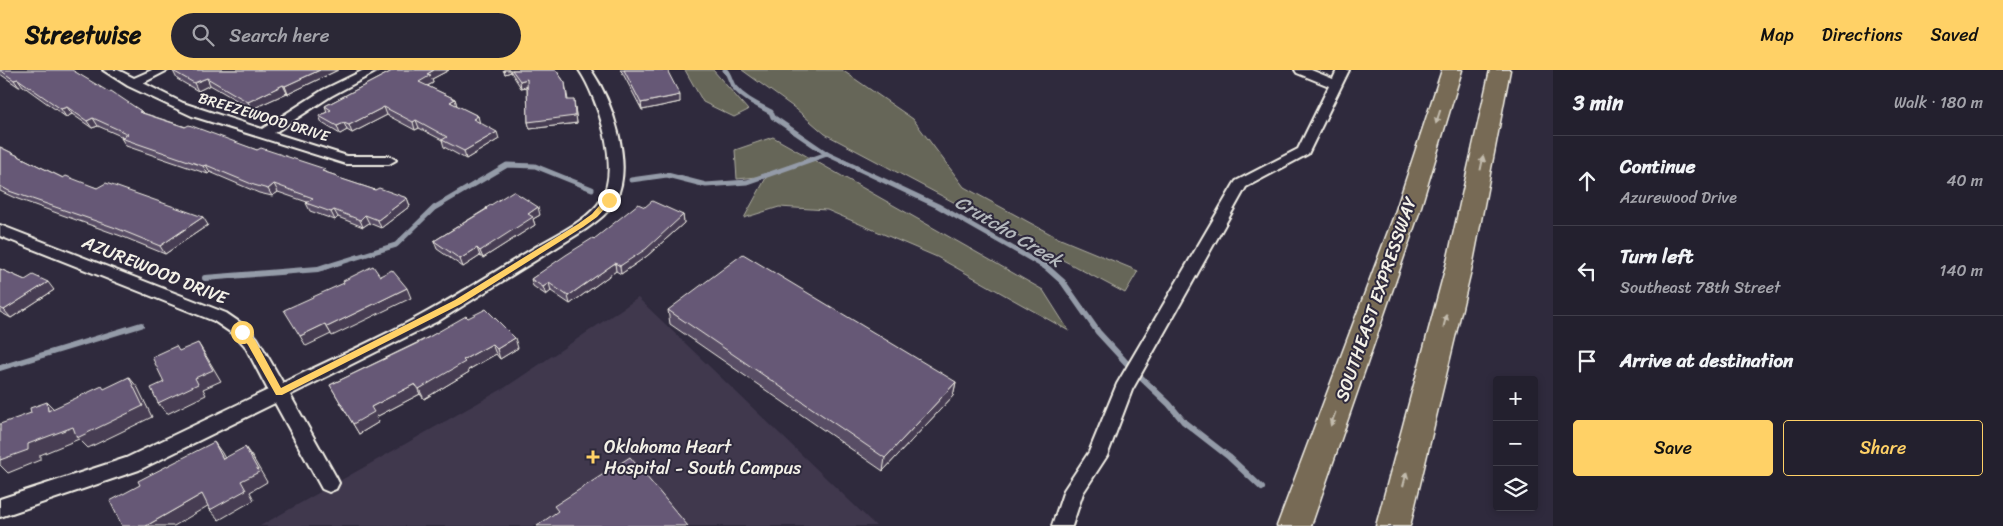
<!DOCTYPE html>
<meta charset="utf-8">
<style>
:root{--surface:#23202e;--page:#2b2836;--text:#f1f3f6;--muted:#a3a3aa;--line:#403e4a;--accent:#ffd166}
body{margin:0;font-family:Sriracha,sans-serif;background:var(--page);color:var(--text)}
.controls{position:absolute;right:15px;bottom:15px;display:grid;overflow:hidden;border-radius:5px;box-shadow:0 2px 8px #0003}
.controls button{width:45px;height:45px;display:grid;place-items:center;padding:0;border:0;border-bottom:1px solid var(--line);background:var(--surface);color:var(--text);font:25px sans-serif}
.stop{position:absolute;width:15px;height:15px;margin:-11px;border:4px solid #ffd166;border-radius:50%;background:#fff}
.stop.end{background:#ffd166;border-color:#fff;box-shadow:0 1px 5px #0008}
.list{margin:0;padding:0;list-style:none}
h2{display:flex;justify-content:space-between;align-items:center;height:65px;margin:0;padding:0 20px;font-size:21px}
h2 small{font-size:16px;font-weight:400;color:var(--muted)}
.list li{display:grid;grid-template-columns:32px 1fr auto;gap:15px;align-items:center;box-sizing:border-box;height:90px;padding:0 20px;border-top:1px solid var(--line)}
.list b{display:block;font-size:19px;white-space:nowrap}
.list p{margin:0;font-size:16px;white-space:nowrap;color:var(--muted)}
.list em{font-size:16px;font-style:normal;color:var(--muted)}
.actions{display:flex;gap:10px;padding:15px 20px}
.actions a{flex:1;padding:11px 0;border:1px solid var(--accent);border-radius:5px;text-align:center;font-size:18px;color:var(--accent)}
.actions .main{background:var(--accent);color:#111}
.icon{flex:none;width:28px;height:28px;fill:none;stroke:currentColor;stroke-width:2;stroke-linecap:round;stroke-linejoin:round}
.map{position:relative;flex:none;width:1553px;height:456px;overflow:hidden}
header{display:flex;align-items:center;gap:30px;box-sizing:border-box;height:70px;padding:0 25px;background:var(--accent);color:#111}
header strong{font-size:24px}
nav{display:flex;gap:28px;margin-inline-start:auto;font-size:18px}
.search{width:350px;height:45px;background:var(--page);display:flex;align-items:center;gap:12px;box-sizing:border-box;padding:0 18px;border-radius:28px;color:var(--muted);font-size:19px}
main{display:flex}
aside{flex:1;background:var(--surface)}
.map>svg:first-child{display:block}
.built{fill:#40384e}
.green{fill:#666658;stroke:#adaca0}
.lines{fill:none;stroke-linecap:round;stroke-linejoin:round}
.stream-far1{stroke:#949ba8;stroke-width:5}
.stream{stroke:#949ba8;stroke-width:6}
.minor-casing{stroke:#f4f1e8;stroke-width:4}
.motorway-casing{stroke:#f4f1e8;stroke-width:3}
.minor{fill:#2f2a3d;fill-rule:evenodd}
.motorway{fill:#776a54;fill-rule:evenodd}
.wall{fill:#584d65;stroke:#f4f1e8}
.shaded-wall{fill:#473e53;stroke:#f4f1e8}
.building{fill:#665976;stroke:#f4f1e8}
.oneway{fill:#c2bbad}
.route{fill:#ffd166}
.poi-dot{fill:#ffd166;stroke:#2f2a3d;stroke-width:2}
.labels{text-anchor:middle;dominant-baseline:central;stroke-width:4;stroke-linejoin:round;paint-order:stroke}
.far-street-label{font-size:15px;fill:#f4f1e8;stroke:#2f2a3d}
.street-label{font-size:18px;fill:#f4f1e8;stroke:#2f2a3d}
.poi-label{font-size:18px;fill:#f4f1e8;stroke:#2f2a3d;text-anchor:start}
.water-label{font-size:19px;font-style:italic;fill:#b4b8bd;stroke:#2f2a3d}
</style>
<header>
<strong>Streetwise</strong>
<div class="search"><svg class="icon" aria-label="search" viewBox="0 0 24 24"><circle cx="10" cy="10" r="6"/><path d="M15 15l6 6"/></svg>Search here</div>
<nav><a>Map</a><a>Directions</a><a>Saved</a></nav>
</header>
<main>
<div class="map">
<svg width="1553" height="456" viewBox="0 0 1553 456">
<rect width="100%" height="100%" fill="#2f2a3d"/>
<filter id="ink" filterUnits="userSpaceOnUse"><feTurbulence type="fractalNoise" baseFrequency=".02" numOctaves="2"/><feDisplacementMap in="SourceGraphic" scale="10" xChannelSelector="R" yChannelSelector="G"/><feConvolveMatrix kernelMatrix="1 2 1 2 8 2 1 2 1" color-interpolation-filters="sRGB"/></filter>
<g filter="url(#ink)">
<!-- built -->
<path class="built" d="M638 228 876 456H260L506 317Z"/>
<!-- green -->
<g class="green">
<path d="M685 0H713L748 40 734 47 703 32Z"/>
<path d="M742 0H842L913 49 964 117 1058 168 1138 201 1125 223 825 64 796 39Z"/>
<path d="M773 67 1043 220 1069 261 937 187 827 140 779 137 744 148 767 106 737 109 735 80Z"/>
</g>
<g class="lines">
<!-- stream-far1 -->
<g class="stream-far1">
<path d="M725 0C730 5 730 12 734 17 744 29 758 35 771 42L773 47 827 84 938 136 1047 198"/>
<path d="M631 110 667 105 706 115 747 112 827 84"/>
<path d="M322 198 396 175 434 138 507 95 535 96 592 119"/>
</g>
<!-- stream -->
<g class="stream">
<path d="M1045 196 1063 212 1098 262 1133 300 1169 334 1184 352 1229 387 1262 418"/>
<path d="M205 208 318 199 327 196"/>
<path d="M0 298 141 255"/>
</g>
<!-- minor casing -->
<g class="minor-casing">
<g id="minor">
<path d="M103 0H118L134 8 152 0H168L143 13 183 33 262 59 323 20 364 0H379L331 26 274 63 347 86H389L396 90 389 94H346L192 46 128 16Z"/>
<path d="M579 0H591C612 30 634 94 616 129 610 142 597 151 586 159L440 250 290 325 336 407 339 413 336 419 329 422 322 419 275 333 139 400 0 447V429L126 388 268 320 245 276 236 266 214 251 0 166V155L226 243 248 258 257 268 283 313C331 289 382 268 429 241 465 221 499 199 534 178 554 166 589 150 601 130 621 98 598 28 579 0Z"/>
<path d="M1295 0H1311L1333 9 1337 0H1349L1308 84 1246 117 1132 320 1107 386 1083 423 1072 456H1052L1064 420 1089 382 1117 314 1234 114 1236 111 1298 79 1329 16 1297 3Z"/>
</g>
</g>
<!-- motorway casing -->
<g class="motorway-casing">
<g id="motorway">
<path d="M1442 0H1462L1419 143 1311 456H1277L1395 143Z"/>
<path d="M1490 0H1510L1473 192 1410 456H1376L1447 192Z"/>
</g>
</g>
<!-- minor -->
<use href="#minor" class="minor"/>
<!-- motorway -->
<use href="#motorway" class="motorway"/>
</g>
<!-- wall -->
<g class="wall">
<path d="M0 0 109 22 141 41 143 43 257 80 337 106 338 108 375 120 407 128 410 136 381 158 369 153 363 157 338 147 335 150 310 141 306 133 307 132 278 122 272 126 259 123 210 102 208 104 126 76 121 68 123 67 98 56 92 58 72 44 66 47 23 16 19 17 0 4Z"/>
<path d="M176 0H338L288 24 287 23 252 39 210 15 198 21 177 9 173 1Z"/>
<path d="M394 0H449L432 9 433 13 427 16 455 29 457 36 478 46 479 53 499 69 466 89 444 77 442 70 419 58 415 60 387 45 352 63 347 60 340 64 322 53 319 46 327 42 325 36Z"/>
<path d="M503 0H556L565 13 568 30 575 37 577 53 530 59 528 52 527 17 521 18 511 2 505 4Z"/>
<path d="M620 0H667L680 32 642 40 622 2Z"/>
<path d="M0 77 63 108 97 118 208 155 165 184 121 166 15 128 0 121Z"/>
<path d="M645 137 683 145 684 153 647 186 621 204 616 201 570 234 551 221 546 225 533 216 531 209Z"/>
<path d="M486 138 540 145 533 149 535 155 483 188 480 186 463 197 437 179 434 171 486 139Z"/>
<path d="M0 199 25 210 54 220 11 248 0 242Z"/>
<path d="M668 240 956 312 953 326 883 401 670 254Z"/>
<path d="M468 248 518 278 500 289 496 284 468 300 469 302 424 329 420 324 376 347 379 352 359 364 330 315Z"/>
</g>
<!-- shaded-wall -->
<g class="shaded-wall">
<path d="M320 0H338L288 24 285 16Z"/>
<path d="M434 0H449L432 9 433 13 421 19 419 12 427 4Z"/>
<path d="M504 0H510L511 2 505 4Z"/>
<path d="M207 8 210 15 198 21 194 13Z"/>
<path d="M18 9 23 16 19 17 14 10Z"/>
<path d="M527 9 529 16 521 18 520 11Z"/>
<path d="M283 15 287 23 252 39 248 32Z"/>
<path d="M680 25V32L642 40 641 33Z"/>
<path d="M455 29 457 36 450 32Z"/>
<path d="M574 30 577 53 530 59 528 52Z"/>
<path d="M67 37 72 44 66 47 61 39Z"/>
<path d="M384 37 387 45 352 63 349 55Z"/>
<path d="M478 46 480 54 473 49Z"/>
<path d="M93 48 98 56 92 58 87 51Z"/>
<path d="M416 50 419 58 415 60 413 52Z"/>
<path d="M344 53 347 60 340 64 337 56Z"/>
<path d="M497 62 499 69 466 89 464 81Z"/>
<path d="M206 95 210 102 208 104 203 96Z"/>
<path d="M274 114 278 122 272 126 268 119Z"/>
<path d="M407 128 410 136 381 158 378 150Z"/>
<path d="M538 137 540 145 533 149 535 155 483 188 480 181 528 144Z"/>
<path d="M334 140 338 147 335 150 331 142Z"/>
<path d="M365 145 369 153 363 157 360 150Z"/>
<path d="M683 145 684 153 647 186 621 204 620 196Z"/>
<path d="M203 147 208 155 165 184 160 176Z"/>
<path d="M477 178 480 186 463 197 460 189Z"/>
<path d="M615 193 616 201 570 234 568 226Z"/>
<path d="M48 212 54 220 11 248 4 240Z"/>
<path d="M549 213 551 221 546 225 543 217Z"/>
<path d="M407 218 411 228 332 266 327 257Z"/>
<path d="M325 254 331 264 306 276 300 266Z"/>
<path d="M515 268 518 278 500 289 497 279Z"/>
<path d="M198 273 205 284 221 311 203 319 206 325 167 344 158 333 195 308Z"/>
<path d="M492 274 496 284 468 300 469 302 424 329 419 319 463 290Z"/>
<path d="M129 307 138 318 152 347 88 378 79 369 40 385V390L8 403 0 395V390L28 374Z"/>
<path d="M956 312 953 326 883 401 885 388Z"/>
<path d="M415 314 420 324 376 347 379 352 359 364 353 354 371 337Z"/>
<path d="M47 332 58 343 48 341Z"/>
<path d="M214 372 222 383 231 400 223 389Z"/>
<path d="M245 377 253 388 267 412 250 422 254 430 219 450 210 440 241 411Z"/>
<path d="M202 424 211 434 174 456H146Z"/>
</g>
<!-- building -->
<g class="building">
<path d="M0 0H72L109 22 111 21 141 41 139 42 185 57 189 55 257 80 261 78 325 99 322 101 337 106 336 107 375 120 379 118 407 128 378 150 365 145 360 150 334 140 331 142 306 133 313 128 274 114 268 119 254 115 206 95 203 96 121 68 128 64 93 48 87 51 67 37 61 39 18 9 14 10Z"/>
<path d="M176 0H320L285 16 283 15 248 32 207 8 194 13 173 1Z"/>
<path d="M394 0H434L427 4 431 5 419 12 455 29 450 32 478 46 473 49 497 62 464 81 442 70 447 67 416 50 413 52 384 37 349 55 344 53 337 56 319 46 331 40 325 36Z"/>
<path d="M512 0H556L565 13 567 30H574L575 46 528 52 527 9 520 11Z"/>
<path d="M624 0H667L680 25 641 33Z"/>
<path d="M0 77 63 108 66 106 97 118 106 113 203 147 160 176 116 158 9 121 0 116Z"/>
<path d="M513 121 538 137 528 144 533 147 480 181 477 178 460 189 434 171 487 139 486 138Z"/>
<path d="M652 131 683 145 646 179 620 196 615 193 568 226 549 213 543 217 531 209 566 185 593 168 594 169 638 134 645 137Z"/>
<path d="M743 184 956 312 885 388 668 240Z"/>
<path d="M373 196 380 206 392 200 407 218 327 257 325 254 300 266 284 240 344 213 343 211Z"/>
<path d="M0 199 25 210 33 205 48 212 4 240 0 238Z"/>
<path d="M486 239 515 268 497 279 492 274 463 290 465 292 419 319 415 314 371 337 374 342 353 354 330 315 422 271 466 246 468 248Z"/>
<path d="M198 273 213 300 195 308 198 314 158 333 151 318 164 312 152 287 176 276 179 281Z"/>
<path d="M129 307 143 336 77 368 73 357 28 374V380L0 390V354L31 343 30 338 47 332 48 341 102 316 104 319Z"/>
<path d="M214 372 223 389 245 377 259 402 241 411 246 420 210 440 202 424 146 456H122L110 431 140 415 138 411Z"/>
<path d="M630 387 688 456H537L558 441 554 436Z"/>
</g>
<!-- one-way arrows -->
<defs><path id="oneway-solid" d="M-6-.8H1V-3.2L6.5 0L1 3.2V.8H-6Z" transform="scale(1.25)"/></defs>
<g class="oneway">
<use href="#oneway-solid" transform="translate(1438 47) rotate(108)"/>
<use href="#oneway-solid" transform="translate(1482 93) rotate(-78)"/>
<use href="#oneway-solid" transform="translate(1445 251) rotate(-76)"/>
<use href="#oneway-solid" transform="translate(1333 349) rotate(110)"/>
<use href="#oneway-solid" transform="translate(1405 409) rotate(-75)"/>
</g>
</g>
<!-- route -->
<path class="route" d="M606 128 613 130 597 147 583 157 461 234 282 325H276L248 275 238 262 239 260H245L255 270 281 318 455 230 578 154 592 144Z"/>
<!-- markers -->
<path class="poi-dot" d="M590.5 379.5h5v5h5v5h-5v5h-5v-5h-5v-5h5z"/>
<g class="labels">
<!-- far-street labels -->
<g class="far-street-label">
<text transform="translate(264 47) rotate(17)">BREEZEWOOD DRIVE</text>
</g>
<!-- street labels -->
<g class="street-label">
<text transform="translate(155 200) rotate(22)">AZUREWOOD DRIVE</text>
<text transform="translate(1376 229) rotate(-71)">SOUTHEAST EXPRESSWAY</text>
</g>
<!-- poi labels -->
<g class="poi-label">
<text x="604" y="377">Oklahoma Heart<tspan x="604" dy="21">Hospital - South Campus</tspan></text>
</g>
<!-- water labels -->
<g class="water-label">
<text transform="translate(1009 161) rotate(31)">Crutcho Creek</text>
</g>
</g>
</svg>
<div class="controls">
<button>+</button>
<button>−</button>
<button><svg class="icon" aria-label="layers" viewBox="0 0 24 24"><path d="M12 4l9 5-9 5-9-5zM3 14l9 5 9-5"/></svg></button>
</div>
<div class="stop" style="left:242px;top:262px"></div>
<div class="stop end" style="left:609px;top:130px"></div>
</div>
<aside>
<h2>3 min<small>Walk · 180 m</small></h2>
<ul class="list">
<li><svg class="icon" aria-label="ahead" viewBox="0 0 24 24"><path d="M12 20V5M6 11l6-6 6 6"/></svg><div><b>Continue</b><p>Azurewood Drive</p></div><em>40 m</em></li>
<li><svg class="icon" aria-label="left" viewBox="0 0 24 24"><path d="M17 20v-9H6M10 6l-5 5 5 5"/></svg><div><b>Turn left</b><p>Southeast 78th Street</p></div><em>140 m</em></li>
<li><svg class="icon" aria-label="arrive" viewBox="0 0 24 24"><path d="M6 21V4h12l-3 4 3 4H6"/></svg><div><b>Arrive at destination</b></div></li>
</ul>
<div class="actions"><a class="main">Save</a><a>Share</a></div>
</aside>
</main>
